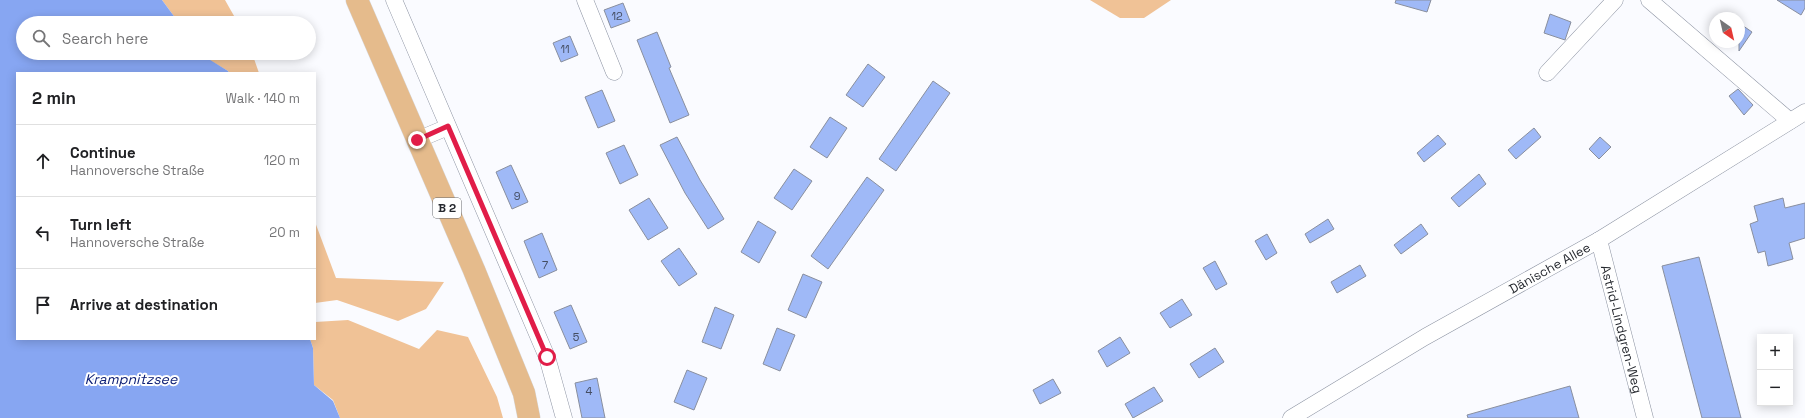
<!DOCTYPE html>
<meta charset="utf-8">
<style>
:root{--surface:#fff;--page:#f2f2f2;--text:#202124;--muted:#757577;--line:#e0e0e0}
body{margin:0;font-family:"Space Grotesk",sans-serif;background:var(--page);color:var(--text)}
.controls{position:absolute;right:12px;bottom:12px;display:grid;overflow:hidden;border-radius:0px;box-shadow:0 2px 10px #0003}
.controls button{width:36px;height:36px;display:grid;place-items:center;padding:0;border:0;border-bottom:1px solid var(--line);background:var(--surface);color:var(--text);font:20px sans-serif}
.compass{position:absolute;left:1709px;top:12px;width:36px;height:36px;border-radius:50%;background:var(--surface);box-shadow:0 2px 10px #0003;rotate:146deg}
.stop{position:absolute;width:12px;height:12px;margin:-9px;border:3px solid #e11d48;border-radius:50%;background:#fff}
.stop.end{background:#e11d48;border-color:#fff;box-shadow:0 1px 4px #0008}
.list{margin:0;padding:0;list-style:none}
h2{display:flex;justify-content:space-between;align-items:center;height:52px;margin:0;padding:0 16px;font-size:17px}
h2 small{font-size:13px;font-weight:400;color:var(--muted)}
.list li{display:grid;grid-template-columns:26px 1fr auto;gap:12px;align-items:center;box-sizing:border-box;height:72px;padding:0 16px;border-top:1px solid var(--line)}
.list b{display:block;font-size:15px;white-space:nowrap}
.list p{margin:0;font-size:13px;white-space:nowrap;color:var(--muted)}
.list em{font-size:13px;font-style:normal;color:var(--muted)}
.icon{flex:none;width:22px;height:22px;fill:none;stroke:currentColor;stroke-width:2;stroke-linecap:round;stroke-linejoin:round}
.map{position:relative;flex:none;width:1805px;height:418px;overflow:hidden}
.search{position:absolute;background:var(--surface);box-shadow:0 2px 10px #0003;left:16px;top:16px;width:300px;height:44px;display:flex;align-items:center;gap:10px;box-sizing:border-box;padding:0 14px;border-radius:22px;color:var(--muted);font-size:15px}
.panel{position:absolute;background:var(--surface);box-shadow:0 2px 10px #0003;left:16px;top:72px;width:300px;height:268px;border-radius:0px}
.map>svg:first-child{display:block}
.green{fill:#f0c296}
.water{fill:#87a6f2}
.building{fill:#9fb9f7;stroke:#898f9e}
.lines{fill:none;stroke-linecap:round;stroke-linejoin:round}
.minor-casing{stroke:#8b92a1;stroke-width:17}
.primary-casing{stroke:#d8d8da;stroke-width:23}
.minor{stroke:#fff;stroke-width:16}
.primary{stroke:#e5bb8c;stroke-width:22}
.route{stroke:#e11d48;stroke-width:5}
.labels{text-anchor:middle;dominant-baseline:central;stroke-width:4;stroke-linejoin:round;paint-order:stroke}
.number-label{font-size:11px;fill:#444d61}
.shield{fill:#fff;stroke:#67696d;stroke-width:1}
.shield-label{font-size:12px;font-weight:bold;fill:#26292f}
.street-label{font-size:13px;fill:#26292f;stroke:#fff}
.water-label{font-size:14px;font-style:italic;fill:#0e2076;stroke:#fff}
</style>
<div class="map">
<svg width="1805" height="418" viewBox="0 0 1805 418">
<rect width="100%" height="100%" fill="#fafbff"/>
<!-- green -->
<g class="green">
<path d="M162 0H225L238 23H179Z"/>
<path d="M1090 0H1171L1144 18H1120Z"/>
<path d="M205 53H252L259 73H229L228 71 206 58Z"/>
<path d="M315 222 336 278 444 282 426 309 398 321 337 300 315 303Z"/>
<path d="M348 320 419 349 437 330 468 337 497 397 503 418H340L333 400 314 385 313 348 310 339H315V322Z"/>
</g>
<!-- water -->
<path class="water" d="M0 0H162L179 23H23V53H205L207 58 228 71 229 73H17V339H310L313 348 314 385 333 401 340 418H0Z"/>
<!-- building -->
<g class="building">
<path d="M1396 0H1431L1427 12 1395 3Z"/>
<path d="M1777 0H1805V8L1801 15Z"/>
<path d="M623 3 630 21 611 28 604 10Z"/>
<path d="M1550 14 1571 22 1565 40 1544 33Z"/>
<path d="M1739 23 1752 32 1739 51Z"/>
<path d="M657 32 671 67 669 68 689 115 670 123 637 40Z"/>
<path d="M570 36 578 55 561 62 553 43Z"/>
<path d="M868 64 885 77 863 107 846 95Z"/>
<path d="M933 81 950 93 896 171 879 159Z"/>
<path d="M1738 89 1753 105 1744 115 1729 96Z"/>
<path d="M602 90 615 121 598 128 585 97Z"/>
<path d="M830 117 847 128 827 158 810 147Z"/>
<path d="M1534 128 1541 137 1516 159 1508 150Z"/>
<path d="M1438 135 1446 144 1424 162 1417 153Z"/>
<path d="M677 137 700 180 724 219 708 229 685 193 660 145Z"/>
<path d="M1600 137 1611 147 1599 159 1589 149Z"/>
<path d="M624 145 638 175 620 184 606 153Z"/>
<path d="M511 165 528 202 512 209 496 172Z"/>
<path d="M794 169 812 181 792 210 774 198Z"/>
<path d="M1479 174 1486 184 1459 207 1451 198Z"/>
<path d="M867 177 884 190 828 269 811 256Z"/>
<path d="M649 198 668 228 648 240 629 210Z"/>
<path d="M1783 198 1785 208 1805 203V238L1789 243 1793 259 1768 266 1765 251 1758 253 1750 224 1758 221 1754 206Z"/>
<path d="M1328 219 1334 229 1310 243 1305 234Z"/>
<path d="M758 221 776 232 759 263 741 252Z"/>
<path d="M1421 224 1428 234 1401 254 1394 245Z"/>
<path d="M542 233 557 270 539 278 524 241Z"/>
<path d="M1267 234 1277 253 1266 260 1255 241Z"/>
<path d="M679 248 697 274 679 286 661 261Z"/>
<path d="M1699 257 1741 418H1702L1662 266Z"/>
<path d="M1215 261 1227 284 1216 290 1203 268Z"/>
<path d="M1360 265 1366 276 1337 293 1331 282Z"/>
<path d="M803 274 822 282 806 318 788 310Z"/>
<path d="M1182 299 1192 315 1170 328 1160 313Z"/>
<path d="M571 305 587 342 570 349 554 312Z"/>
<path d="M715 307 734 315 721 349 702 342Z"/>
<path d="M777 328 795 335 780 371 763 364Z"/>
<path d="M1120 337 1130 353 1107 367 1098 351Z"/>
<path d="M1215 348 1224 362 1199 378 1190 364Z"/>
<path d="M687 370 707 378 694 410 674 402Z"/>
<path d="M597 378 605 418H582L575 383Z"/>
<path d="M1053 379 1061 393 1040 404 1033 390Z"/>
<path d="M1570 386 1579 418H1468L1467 415Z"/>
<path d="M1154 387 1163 401 1133 418 1125 404Z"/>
</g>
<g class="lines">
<!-- minor casing -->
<g class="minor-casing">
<g id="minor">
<path d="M394 0 547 357 564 418"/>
<path d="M585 0 614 72"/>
<path d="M1649 0 1790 121"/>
<path d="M1547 73 1615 0"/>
<path d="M417 140 448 127"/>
<path id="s1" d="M1599 240 1645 418"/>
<path id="s2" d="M1291 418 1425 337 1599 240 1805 112"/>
</g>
</g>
<!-- primary casing -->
<g class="primary-casing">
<path id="primary" d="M357 0 474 270 524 393 529 418"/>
</g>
<!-- minor -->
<use href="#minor" class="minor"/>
<!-- primary -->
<use href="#primary" class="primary"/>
</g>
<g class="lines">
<!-- route -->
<path class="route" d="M417 140 448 126 547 357"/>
</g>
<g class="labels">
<!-- number labels -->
<g class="number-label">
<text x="617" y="16">12</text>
<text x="565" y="49">11</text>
<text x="517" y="196">9</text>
<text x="545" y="265">7</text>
<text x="576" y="337">5</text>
<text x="589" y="391">4</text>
</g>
<!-- shield labels -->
<rect class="shield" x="433" y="198" width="28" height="20" rx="3"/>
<g class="shield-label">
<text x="447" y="208">B 2</text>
</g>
<!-- street labels -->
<g class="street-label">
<text stroke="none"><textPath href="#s2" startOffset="299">Dänische Allee</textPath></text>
<text stroke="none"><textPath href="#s1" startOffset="92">Astrid-Lindgren-Weg</textPath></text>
</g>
<!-- water labels -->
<g class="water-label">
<text x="131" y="379">Krampnitzsee</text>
</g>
</g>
</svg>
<div class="controls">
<button>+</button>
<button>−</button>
</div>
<svg class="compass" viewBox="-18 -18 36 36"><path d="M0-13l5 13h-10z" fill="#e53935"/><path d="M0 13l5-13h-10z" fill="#757577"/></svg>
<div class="stop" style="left:547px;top:357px"></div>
<div class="stop end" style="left:417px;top:140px"></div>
<div class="search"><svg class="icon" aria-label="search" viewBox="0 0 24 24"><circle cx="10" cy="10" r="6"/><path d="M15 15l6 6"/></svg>Search here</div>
<section class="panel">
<h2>2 min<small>Walk · 140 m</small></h2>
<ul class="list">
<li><svg class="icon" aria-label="ahead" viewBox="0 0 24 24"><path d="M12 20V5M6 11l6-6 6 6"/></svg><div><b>Continue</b><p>Hannoversche Straße</p></div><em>120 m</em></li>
<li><svg class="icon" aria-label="left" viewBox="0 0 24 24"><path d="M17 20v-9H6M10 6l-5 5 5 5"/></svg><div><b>Turn left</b><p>Hannoversche Straße</p></div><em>20 m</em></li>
<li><svg class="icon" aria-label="arrive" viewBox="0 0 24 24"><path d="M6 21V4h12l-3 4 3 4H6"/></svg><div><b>Arrive at destination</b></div></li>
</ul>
</section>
</div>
